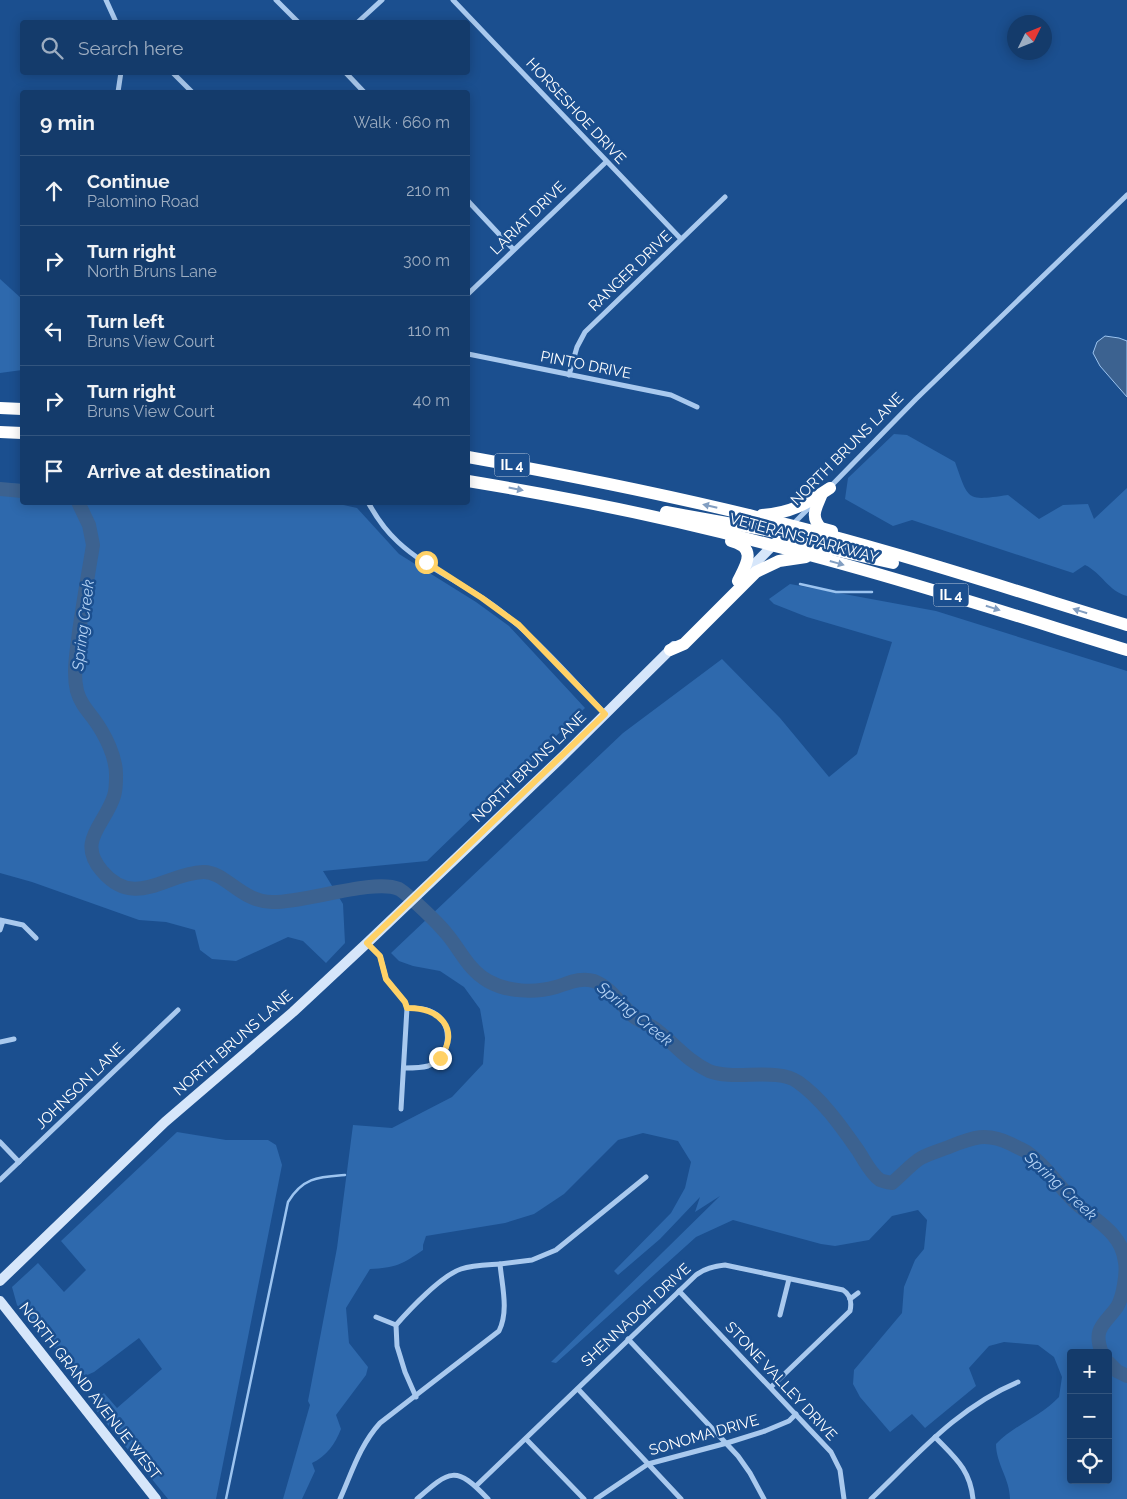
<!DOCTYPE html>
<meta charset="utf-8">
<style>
:root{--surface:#143b6b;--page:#214673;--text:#f1f3f6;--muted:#9dadc1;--line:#33557e}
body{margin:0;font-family:Raleway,sans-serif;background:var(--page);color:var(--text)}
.controls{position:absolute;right:15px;bottom:15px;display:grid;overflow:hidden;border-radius:5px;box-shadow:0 2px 12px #0003}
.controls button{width:45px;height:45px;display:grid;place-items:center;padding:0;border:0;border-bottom:1px solid var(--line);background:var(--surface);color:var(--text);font:25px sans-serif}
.compass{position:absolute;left:1007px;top:15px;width:45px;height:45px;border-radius:50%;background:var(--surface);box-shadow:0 2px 12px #0003;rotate:47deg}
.stop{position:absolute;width:15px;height:15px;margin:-11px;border:4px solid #ffd166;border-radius:50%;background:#fff}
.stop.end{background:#ffd166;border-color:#fff;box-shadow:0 1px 5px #0008}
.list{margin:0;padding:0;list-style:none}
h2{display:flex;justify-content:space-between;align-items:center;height:65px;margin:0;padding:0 20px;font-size:21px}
h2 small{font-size:16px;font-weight:400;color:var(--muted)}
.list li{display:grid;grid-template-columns:32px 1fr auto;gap:15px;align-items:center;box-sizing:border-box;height:70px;padding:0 20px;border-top:1px solid var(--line)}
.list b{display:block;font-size:19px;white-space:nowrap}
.list p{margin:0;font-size:16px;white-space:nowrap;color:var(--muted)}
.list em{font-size:16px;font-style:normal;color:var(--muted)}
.icon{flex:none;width:28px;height:28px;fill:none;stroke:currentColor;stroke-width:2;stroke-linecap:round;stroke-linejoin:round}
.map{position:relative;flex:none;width:1127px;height:1499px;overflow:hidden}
.search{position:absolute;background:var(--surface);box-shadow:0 2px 12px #0003;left:20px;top:20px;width:450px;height:55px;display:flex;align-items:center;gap:12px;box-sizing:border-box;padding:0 18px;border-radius:5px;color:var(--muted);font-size:19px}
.panel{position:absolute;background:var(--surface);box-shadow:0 2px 12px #0003;left:20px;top:90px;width:450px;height:415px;border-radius:5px}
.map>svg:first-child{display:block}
.green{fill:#2e69ad;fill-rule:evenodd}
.water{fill:#3c6290;stroke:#9cc4f0}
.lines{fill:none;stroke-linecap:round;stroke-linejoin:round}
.stream{stroke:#9cc4f0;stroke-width:2.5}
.river{stroke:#3c6290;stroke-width:14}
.street{stroke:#a9c9ee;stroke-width:5}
.secondary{stroke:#d6e6fa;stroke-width:10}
.highway{stroke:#fff;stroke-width:12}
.oneway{fill:#829ec1}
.route{stroke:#ffd166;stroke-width:6}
.labels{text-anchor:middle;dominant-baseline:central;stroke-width:5;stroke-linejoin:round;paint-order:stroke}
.shield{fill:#1b4f8f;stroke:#bbcadd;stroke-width:1}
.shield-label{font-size:14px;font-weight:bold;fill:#fff}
.street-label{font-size:15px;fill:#fff;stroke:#1b4f8f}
.water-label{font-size:16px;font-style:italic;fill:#b5d3f5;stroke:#1b4f8f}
</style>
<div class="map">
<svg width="1127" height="1499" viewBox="0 0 1127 1499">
<rect width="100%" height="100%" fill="#1b4f8f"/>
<!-- green -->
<g class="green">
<path d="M0 279 22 299V370L0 373Z"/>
<path d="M894 434 907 435 955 462C969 501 966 501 1008 495L1039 519 1063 505 1088 504 1094 519 1127 488V596C1108 591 1102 573 1085 565L1073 573 912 520 893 526 845 499 848 478Z"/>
<path d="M0 483 22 484V502H330L357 508 399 554 476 602 509 626 585 708 427 861 323 871 343 904 345 943 326 963 303 941 288 937 236 961 212 959 200 950 195 930 166 922 139 920 32 882 0 873Z"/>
<path d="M790 584 936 611 1127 671V1499H1010C1010 1479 996 1464 996 1444 1014 1425 1040 1417 1059 1397L1062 1377 1054 1357 1038 1345 1004 1342 989 1346 969 1368 976 1386 925 1428 912 1414 890 1432 860 1397 853 1384 854 1370 902 1313 904 1287 915 1260 924 1249 927 1220 918 1210 892 1216 869 1240 835 1246 821 1244 733 1220 696 1237 556 1363 551 1362 720 1196 695 1212 700 1197 660 1239 618 1275 614 1271 671 1213 685 1188 691 1162 678 1141 643 1133 618 1140 564 1194 534 1214 505 1223 426 1236 423 1245V1250C403 1264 395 1268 370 1269L346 1308 349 1343 368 1367 366 1375 336 1415 341 1429C335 1444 327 1456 312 1463L315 1471 302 1499H283L310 1405 308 1401 337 1248 353 1125 392 1128 452 1097 483 1064 485 1038 480 1009 464 987 440 971 413 966 399 961 391 953 623 733 722 659 780 718 829 777 857 754 892 642 807 617 774 604 769 599ZM1071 1353H1108V1480H1071Z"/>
<path d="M177 1132 226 1140H268L276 1145 282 1165 216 1499H168L91 1404 104 1393 117 1408 162 1369 139 1338 94 1372 85 1376 49 1343 17 1305 12 1287 38 1263 64 1292 86 1270 61 1241Z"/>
</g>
<!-- water -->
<path class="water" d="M1105 336 1119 338 1127 341V397L1100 366 1093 353 1097 342Z"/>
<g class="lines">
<!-- stream -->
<g class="stream">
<path d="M800 584 836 592H872"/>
<path d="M226 1499 288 1202C303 1177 319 1177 345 1175"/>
</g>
<!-- river -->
<g class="river">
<path d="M0 489 22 491"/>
<path d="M78 502 89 525 93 545C88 576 82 608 78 640 76 656 73 674 77 691 80 702 86 709 93 718 105 734 117 758 116 777 116 783 116 790 114 796 105 825 76 841 102 871 135 910 166 873 203 872 225 871 241 902 272 902 304 903 374 878 399 889 404 892 409 897 414 901 425 911 436 921 446 933 460 949 468 970 488 981 507 992 535 993 556 987 569 983 580 977 594 981 610 987 620 1003 632 1015 638 1021 647 1023 654 1028 673 1042 687 1061 709 1071 734 1081 777 1067 798 1082 821 1098 841 1126 857 1149 864 1159 870 1173 880 1180 884 1182 888 1182 892 1183 901 1176 912 1163 921 1158 928 1154 938 1151 946 1148 971 1138 985 1131 1011 1144 1016 1147 1023 1149 1028 1153 1048 1167 1060 1189 1078 1205 1098 1222 1122 1234 1125 1262 1127 1273 1123 1297 1117 1307 1105 1324 1092 1328 1102 1353"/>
<path d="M1108 1362 1117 1371 1127 1376"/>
</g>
<!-- street -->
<g class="street">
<path d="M106 0 116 22"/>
<path d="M276 0 298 22"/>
<path d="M453 0 681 239"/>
<path d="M358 22 382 0"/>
<path d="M172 72 192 92"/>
<path d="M345 72 364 92"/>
<path d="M118 92 121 72"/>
<path d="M468 201 513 249"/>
<path d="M468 294 606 162"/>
<path d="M468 354 671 395 697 407"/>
<path d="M569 375 577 347 585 332 725 197"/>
<path d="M830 487 916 399 1127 195"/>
<path d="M368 502C376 517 385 530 398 542 428 570 470 586 502 612 540 642 572 679 605 714"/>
<path d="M793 524 814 503"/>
<path d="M0 920 23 925 36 938"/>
<path d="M0 930 3 921"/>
<path d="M367 943 380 956 386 979 405 1002 407 1008 401 1109"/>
<path d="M0 1042 14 1039"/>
<path d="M405 1068C412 1068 421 1068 428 1066 452 1057 455 1021 430 1011 423 1008 415 1008 407 1008"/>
<path d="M0 1142 19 1162"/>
<path d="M0 1180 178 1010"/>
<path d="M679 1291 831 1452 840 1470 844 1499"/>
<path d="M850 1299 858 1293"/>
<path d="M780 1315 789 1279"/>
<path d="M376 1317 396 1325"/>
<path d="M628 1339 738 1456 750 1473 764 1499"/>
<path d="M578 1389 681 1499"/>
<path d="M416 1397 405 1372 397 1346 396 1325C410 1309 441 1276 461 1269 473 1265 487 1265 500 1264"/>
<path d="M935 1437C955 1458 970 1469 973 1499"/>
<path d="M526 1439 584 1499"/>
<path d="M476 1486 696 1275C705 1268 714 1266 725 1265L843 1290C851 1295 852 1302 850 1311L771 1387"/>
<path d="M340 1499C352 1472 360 1445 380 1423L499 1331C509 1311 502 1286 500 1264L532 1260 556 1250 646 1177"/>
<path d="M417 1499C450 1470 456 1465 488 1499"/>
<path d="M596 1499 648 1464 727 1443 765 1431 789 1421 796 1414"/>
<path d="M871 1499C918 1454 958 1407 1018 1382"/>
</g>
<!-- secondary -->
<g class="secondary">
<path d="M742 577 776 542"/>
<path d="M0 1281 165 1122 293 1012 367 943 563 756 674 646"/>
<path d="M0 1301 156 1499"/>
</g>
<!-- highway -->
<g class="highway">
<path d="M0 408 22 409"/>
<path d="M0 432 22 433"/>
<path d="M468 457C563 474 659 493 753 516 879 546 1003 587 1127 625"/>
<path d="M468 481C571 498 674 519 775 546 893 576 1010 614 1127 650"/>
<path d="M821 496C816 508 810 517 821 528L832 531"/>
<path d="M666 512 777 532 791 526"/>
<path d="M762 515C791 513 806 504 830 488"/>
<path d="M731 541C758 548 746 565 738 581"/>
<path d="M774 545 781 542 790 540 893 563"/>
<path d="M670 650 684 644 756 572 779 561 806 557"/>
</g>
</g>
<!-- one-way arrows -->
<defs><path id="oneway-solid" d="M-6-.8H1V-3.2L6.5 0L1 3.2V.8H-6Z" transform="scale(1.25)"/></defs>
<g class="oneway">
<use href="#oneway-solid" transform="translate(516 489) rotate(11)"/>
<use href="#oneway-solid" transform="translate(710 506) rotate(-167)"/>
<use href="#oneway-solid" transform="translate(837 563) rotate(16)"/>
<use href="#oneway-solid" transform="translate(993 608) rotate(17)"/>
<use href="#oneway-solid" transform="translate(1080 611) rotate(-163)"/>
</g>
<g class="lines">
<!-- route -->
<path class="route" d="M426 562 482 598 519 625 605 714 367 943 380 956 386 979 405 1002 407 1008C439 1007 461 1029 440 1058"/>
</g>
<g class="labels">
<!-- shield labels -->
<g class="shield">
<rect x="494.5" y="453.5" width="35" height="23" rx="4"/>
<rect x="933.5" y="583.5" width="35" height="23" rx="4"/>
</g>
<g class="shield-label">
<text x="512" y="465">IL 4</text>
<text x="951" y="595">IL 4</text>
</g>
<!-- street labels -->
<g class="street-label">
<text transform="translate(576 111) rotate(47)">HORSESHOE DRIVE</text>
<text transform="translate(528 218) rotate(-44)">LARIAT DRIVE</text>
<text transform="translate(630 271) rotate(-44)">RANGER DRIVE</text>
<text transform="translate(586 365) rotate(11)">PINTO DRIVE</text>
<text transform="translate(847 449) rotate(-45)">NORTH BRUNS LANE</text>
<text transform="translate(804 538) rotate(15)">VETERANS PARKWAY</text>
<text transform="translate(529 767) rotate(-44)">NORTH BRUNS LANE</text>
<text transform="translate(233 1043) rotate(-41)">NORTH BRUNS LANE</text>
<text transform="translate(80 1086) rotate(-44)">JOHNSON LANE</text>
<text transform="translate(636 1315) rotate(-43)">SHENNADOH DRIVE</text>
<text transform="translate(781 1381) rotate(47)">STONE VALLEY DRIVE</text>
<text transform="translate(90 1391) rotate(52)">NORTH GRAND AVENUE WEST</text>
<text transform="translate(704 1435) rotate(-16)">SONOMA DRIVE</text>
</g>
<!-- water labels -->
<g class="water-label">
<text transform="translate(83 625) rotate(-83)">Spring Creek</text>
<text transform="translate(635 1014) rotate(39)">Spring Creek</text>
<text transform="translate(1061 1186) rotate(43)">Spring Creek</text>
</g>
</g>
</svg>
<div class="controls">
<button>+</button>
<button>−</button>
<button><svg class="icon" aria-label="locate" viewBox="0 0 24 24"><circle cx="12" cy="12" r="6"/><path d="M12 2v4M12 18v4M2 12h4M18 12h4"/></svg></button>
</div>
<svg class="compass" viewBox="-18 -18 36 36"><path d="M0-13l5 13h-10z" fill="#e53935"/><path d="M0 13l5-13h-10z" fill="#9dadc1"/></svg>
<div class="stop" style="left:426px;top:562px"></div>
<div class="stop end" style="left:440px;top:1058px"></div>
<div class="search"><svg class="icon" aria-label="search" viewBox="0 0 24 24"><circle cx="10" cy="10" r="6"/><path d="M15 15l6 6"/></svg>Search here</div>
<section class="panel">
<h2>9 min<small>Walk · 660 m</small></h2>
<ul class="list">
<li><svg class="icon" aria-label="ahead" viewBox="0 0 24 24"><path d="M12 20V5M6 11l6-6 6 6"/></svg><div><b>Continue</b><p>Palomino Road</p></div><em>210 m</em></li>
<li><svg class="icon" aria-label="right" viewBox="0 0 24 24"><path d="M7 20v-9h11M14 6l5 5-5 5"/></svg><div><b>Turn right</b><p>North Bruns Lane</p></div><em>300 m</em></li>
<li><svg class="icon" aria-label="left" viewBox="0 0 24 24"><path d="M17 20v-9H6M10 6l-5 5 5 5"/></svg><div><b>Turn left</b><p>Bruns View Court</p></div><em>110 m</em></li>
<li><svg class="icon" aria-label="right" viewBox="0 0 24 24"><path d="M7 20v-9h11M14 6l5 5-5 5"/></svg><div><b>Turn right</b><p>Bruns View Court</p></div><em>40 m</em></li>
<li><svg class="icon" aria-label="arrive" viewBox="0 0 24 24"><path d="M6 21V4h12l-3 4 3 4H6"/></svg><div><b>Arrive at destination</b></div></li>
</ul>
</section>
</div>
